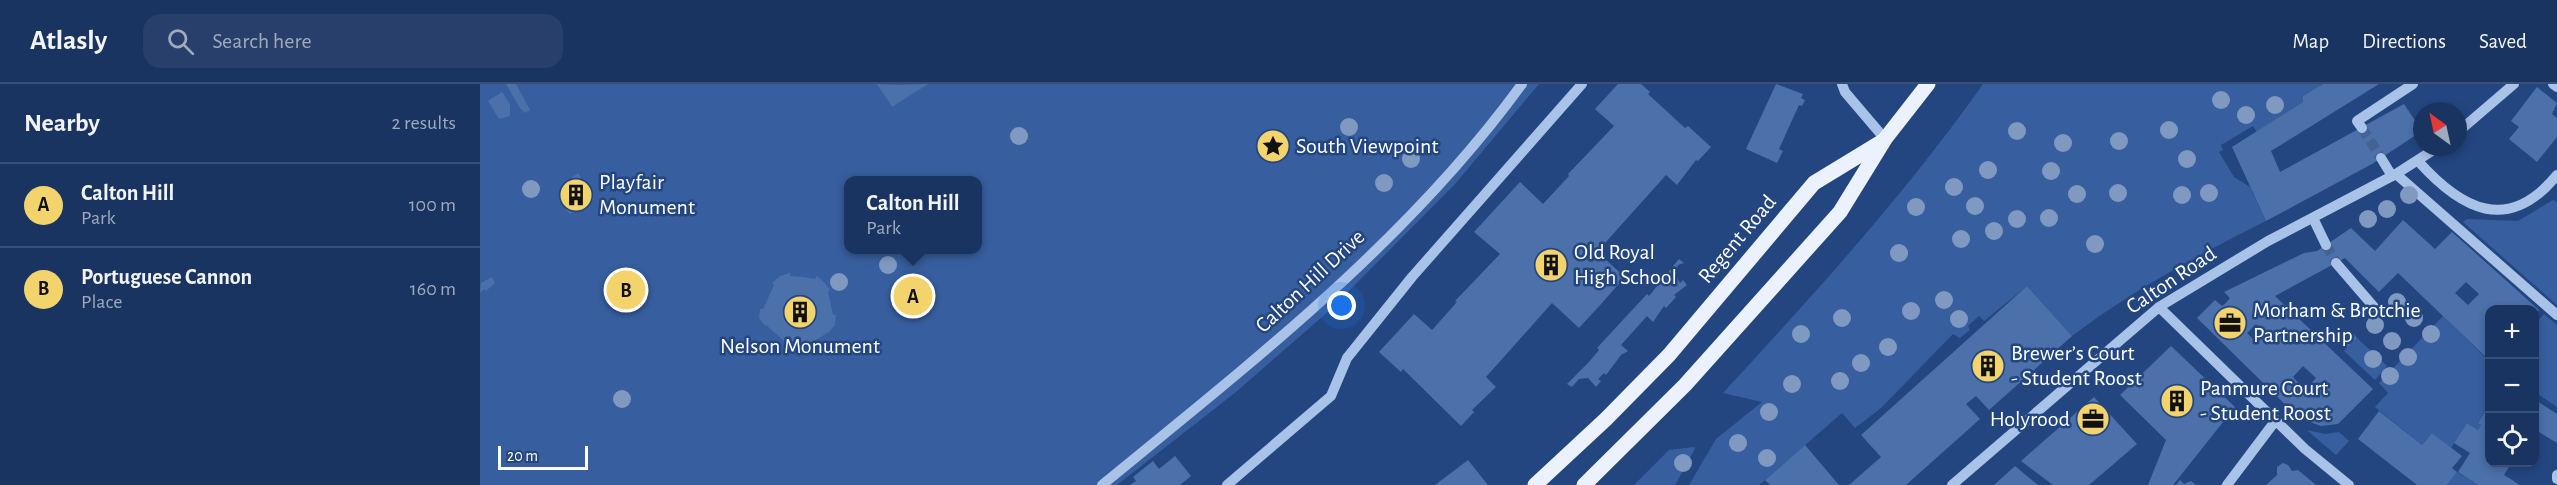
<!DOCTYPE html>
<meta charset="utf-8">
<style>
:root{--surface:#1a3461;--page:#273f6a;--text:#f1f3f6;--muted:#9faabd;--line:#384f76;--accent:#f3d36c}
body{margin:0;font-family:"Alegreya Sans",sans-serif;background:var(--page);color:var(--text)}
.controls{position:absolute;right:18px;bottom:18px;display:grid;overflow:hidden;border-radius:12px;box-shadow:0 3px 9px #0003}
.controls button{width:54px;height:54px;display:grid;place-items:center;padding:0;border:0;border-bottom:2px solid var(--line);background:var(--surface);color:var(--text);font:30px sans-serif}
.compass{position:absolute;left:1933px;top:18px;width:54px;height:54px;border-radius:50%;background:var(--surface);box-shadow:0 3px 9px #0003;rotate:327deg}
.scale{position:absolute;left:18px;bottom:15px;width:90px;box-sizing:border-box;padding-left:6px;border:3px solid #fff;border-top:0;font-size:16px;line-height:21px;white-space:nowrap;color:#fff;-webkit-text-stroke:4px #234681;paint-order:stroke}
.you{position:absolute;left:862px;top:222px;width:21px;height:21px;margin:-15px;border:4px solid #fff;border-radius:50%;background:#1a73e8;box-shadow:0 0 0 9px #1a73e833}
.badge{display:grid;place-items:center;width:39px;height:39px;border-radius:50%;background:var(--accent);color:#111;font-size:20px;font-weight:700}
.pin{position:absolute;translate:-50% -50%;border:3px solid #fff;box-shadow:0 2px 6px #0006}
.popup{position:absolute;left:364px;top:92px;width:138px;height:78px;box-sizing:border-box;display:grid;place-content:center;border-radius:12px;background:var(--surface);filter:drop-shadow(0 2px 4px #0005);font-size:20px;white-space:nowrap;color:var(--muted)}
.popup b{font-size:22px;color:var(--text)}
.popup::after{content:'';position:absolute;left:50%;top:100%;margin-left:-12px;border:12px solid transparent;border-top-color:var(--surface)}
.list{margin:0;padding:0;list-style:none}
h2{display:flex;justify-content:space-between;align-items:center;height:78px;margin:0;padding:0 24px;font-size:26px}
h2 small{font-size:20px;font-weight:400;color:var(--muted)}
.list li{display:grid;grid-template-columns:39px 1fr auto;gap:18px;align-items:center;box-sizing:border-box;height:84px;padding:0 24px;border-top:2px solid var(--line)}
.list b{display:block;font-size:22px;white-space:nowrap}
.list p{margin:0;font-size:20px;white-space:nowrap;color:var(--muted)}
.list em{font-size:20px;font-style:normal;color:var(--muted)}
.icon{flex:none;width:33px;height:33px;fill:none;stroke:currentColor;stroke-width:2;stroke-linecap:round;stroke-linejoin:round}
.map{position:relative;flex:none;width:2077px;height:401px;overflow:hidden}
header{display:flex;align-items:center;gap:36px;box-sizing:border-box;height:84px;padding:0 30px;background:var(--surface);border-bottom:2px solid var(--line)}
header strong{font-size:28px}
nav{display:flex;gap:33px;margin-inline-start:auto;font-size:21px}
.search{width:420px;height:54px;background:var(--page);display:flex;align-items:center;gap:15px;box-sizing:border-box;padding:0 21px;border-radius:18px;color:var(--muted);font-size:22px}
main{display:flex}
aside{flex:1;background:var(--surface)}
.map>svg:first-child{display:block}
.green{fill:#375f9f;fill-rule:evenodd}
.building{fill:#4b70aa;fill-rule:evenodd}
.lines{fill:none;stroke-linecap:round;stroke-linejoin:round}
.minor-tunnel{stroke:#446294;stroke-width:10;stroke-dasharray:10 5;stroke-linecap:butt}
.minor{stroke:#a9c2e7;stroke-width:10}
.major{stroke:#ebf1fd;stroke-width:15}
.tree{fill:#8099c1}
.labels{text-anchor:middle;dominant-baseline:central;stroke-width:5;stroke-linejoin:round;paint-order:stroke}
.poi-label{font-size:22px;fill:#fff;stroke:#234681;text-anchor:start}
.street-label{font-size:22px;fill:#fff;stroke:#234681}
</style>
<header>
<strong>Atlasly</strong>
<div class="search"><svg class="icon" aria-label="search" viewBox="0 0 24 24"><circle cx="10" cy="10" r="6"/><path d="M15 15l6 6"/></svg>Search here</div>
<nav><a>Map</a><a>Directions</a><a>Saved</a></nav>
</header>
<main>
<aside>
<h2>Nearby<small>2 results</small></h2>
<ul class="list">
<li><span class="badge">A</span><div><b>Calton Hill</b><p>Park</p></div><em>100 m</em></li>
<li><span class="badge">B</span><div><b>Portuguese Cannon</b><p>Place</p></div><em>160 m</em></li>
</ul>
</aside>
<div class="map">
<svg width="2077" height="401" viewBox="0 0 2077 401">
<rect width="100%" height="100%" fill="#234681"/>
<!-- green -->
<g class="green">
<path d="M0 0H1059L975 100 850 226 756 308 637 401H0ZM368 97H498V166H368Z"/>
<path d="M1503 0H1843L1823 12V18L1777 48 1773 42 1741 61 1743 66 1739 68 1754 93 1770 103 1786 137C1718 171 1653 206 1592 252L1547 202 1504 237 1499 232 1488 242 1490 246 1480 254 1473 250 1401 324 1375 344 1362 329 1279 401H1209L1236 355 1282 318 1243 309C1334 210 1425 111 1503 0Z"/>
<path d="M2073 116 2077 118V221L1983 138 1987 135 2038 137Z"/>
<path d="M2064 230 2077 241V323L2055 308V246L2059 241 2056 239Z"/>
<path d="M1963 232 2009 277V319L1998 339 2001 341 1998 346 1987 339 1971 364 1952 349 1942 361 1895 323 1908 309 1899 299Z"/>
<path d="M1877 254 1907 282 1895 296 1864 267Z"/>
<path d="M1827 346 1845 350 1859 348 1869 357 1856 371Z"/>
<path d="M1214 363 1215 365 1195 401H1154L1189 366Z"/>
<path d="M1977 388 1998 401H1967Z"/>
</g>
<!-- building -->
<g class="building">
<path d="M26 0H36L50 26 45 29 40 24Z"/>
<path d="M397 0 418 1 448 0 412 23Z"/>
<path d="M1138 0H1161L1170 8 1168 10 1205 44 1208 42 1231 63 1218 77 1216 76 1197 101 1186 91 1117 168 1145 193 1122 219 1099 244 1072 219 1006 293 1016 303 992 326 994 328 981 342 923 285 921 288 899 268 934 230 952 246 977 218 975 217 1020 170 994 148 1040 98 1063 120 1089 92 1088 90 1134 42 1115 25Z"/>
<path d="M1296 0 1323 10 1321 14 1325 16 1322 22 1319 21 1299 65 1303 67 1297 79 1266 65Z"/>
<path d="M1843 0H1899L1791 67 1800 88 1924 20 1942 47 1892 80 1786 137 1752 63 1823 18V12Z"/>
<path d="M2057 3 2077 19 2072 30 2077 34V53L2057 78 2029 55 2039 43 2031 37Z"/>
<path d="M22 8 30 20V32L19 35 8 17Z"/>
<path d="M98 89 114 115 90 130 84 123 87 121 79 107 94 97 91 94Z"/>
<path d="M1923 136 1955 165 1972 148 2059 226 2054 230V225H2010V277L1918 189 1899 208 1865 174 1795 212 1893 305 1858 340 1841 342 1819 334 1717 234 1735 216 1742 222 1745 220 1750 214 1744 208 1824 169 1837 167 1871 144 1895 167ZM1986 198 1999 210 1988 221 1975 209ZM1776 240 1785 250 1777 259 1767 249ZM1823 282 1836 294 1825 306 1813 293Z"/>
<path d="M1199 175 1204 179 1198 181 1195 190 1200 199 1203 196 1207 201 1194 211 1196 213 1186 224 1184 222 1173 238 1167 232 1141 261 1148 267 1141 271 1126 291 1124 289 1118 295 1121 297 1116 303 1108 294 1099 295 1092 303 1087 300 1109 278 1119 266 1117 264 1167 210 1169 212Z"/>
<path d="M310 189V192L323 193 335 195 337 192 344 198 350 206 348 208 353 231H356L355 241 349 248 324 263 313 265 286 241 285 242 279 234 280 225H283L294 201 292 199 300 192Z"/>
<path d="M12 193 15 199 6 207 5 205 0 208 1 199Z"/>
<path d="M1547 202 1592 252 1509 326 1496 312 1486 320 1500 335 1426 401H1369L1401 373 1381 351Z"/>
<path d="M1871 247 1877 254 1866 265 1859 259Z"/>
<path d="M1691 262 1755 323 1693 401H1668L1686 356 1640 311Z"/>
<path d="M1614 313 1657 360 1609 401H1573L1541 377Z"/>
<path d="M2054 315 2077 330V359L2054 345Z"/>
<path d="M2010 319V378H2032L2024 391 2040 401H1998L1978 388 1990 369 1974 359 1987 339 1998 346 2001 341 1998 339Z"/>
<path d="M1899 327 1942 361 1952 349 1982 372 1972 384 1977 388 1967 401H1937L1878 355Z"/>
<path d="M1325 361 1359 401H1290L1285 396Z"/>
<path d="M695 372 711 392 700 401H650L656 397 653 393 673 377 679 385Z"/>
<path d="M988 376 1008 401H955Z"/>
<path d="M1803 379 1808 381 1812 387 1818 386 1836 401H1786L1797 391V383Z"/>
<path d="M1535 382 1558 401H1514Z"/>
<path d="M1700 396 1704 400 1711 397 1716 401H1696Z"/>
</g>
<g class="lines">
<!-- minor-tunnel -->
<g class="minor-tunnel">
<path d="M1882 44 1901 74"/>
<path d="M1846 161 1856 179"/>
</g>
<!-- minor -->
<g class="minor">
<path d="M1362 0 1365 8 1405 55"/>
<path d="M2073 0 2077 3"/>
<path d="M1882 44 1877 37 1933 0"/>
<path d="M1978 48 2034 0"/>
<path d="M1901 74 1912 92"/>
<path d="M1938 77C1981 125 2028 151 2077 91"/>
<path d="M1916 90 2077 231"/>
<path d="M1833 134 1846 161"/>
<path d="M1856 179 1894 223"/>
<path d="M1679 223 1825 365 1869 401"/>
<path d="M2077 391V395"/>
<path d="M622 401C771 279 928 157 1042 0"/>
<path d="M747 401 851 312 867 274 932 193 1102 0"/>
<path d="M1472 401 1679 223 1788 157 1916 90 1958 63"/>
<path d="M1747 401 1796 336"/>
</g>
<!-- major -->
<g class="major">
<path d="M1055 401 1126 335 1189 271 1334 99 1403 57"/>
<path d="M1104 401 1205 301 1360 128 1405 55 1448 0"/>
</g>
</g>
<!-- trees -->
<g class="tree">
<circle cx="1741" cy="16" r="9"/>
<circle cx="1795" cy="21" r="9"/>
<circle cx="1766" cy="31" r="9"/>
<circle cx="869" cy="43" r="9"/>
<circle cx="1689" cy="46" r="9"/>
<circle cx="1537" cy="47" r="9"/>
<circle cx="539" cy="52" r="9"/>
<circle cx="1639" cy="57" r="9"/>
<circle cx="1583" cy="59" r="9"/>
<circle cx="931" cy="75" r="9"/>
<circle cx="1707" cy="75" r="9"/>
<circle cx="1508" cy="86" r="9"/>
<circle cx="1571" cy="87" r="9"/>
<circle cx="904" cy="99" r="9"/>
<circle cx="1474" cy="103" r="9"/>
<circle cx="51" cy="105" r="9"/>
<circle cx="1638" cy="109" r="9"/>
<circle cx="1729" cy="109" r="9"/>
<circle cx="1597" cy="110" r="9"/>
<circle cx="1702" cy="111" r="9"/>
<circle cx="1929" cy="111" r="9"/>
<circle cx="1495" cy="122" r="9"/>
<circle cx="1436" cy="123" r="9"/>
<circle cx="1907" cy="125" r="9"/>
<circle cx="1569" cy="134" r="9"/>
<circle cx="1537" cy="135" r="9"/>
<circle cx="1888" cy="135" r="9"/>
<circle cx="1514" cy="147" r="9"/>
<circle cx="1481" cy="155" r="9"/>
<circle cx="1615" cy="160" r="9"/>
<circle cx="1419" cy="169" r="9"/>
<circle cx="408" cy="181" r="9"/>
<circle cx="359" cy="198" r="9"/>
<circle cx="1464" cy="216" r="9"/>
<circle cx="1917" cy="218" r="9"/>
<circle cx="1431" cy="227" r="9"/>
<circle cx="1362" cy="234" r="9"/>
<circle cx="1934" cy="234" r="9"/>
<circle cx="1479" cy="235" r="9"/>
<circle cx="1895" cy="241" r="9"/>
<circle cx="1321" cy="250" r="9"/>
<circle cx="1951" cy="250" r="9"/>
<circle cx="1912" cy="257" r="9"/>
<circle cx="1408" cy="263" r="9"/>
<circle cx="1928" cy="273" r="9"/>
<circle cx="1893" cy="275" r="9"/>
<circle cx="1381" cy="279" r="9"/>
<circle cx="1910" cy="292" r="9"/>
<circle cx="1360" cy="297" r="9"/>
<circle cx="1312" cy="300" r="9"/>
<circle cx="142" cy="315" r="9"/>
<circle cx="1289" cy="328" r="9"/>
<circle cx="1258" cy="359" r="9"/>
<circle cx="1287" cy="374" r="9"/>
<circle cx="1203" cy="379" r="9"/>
</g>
<!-- icons -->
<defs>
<g id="sight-disc" transform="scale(1.725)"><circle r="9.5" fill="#f3d36c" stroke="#234681"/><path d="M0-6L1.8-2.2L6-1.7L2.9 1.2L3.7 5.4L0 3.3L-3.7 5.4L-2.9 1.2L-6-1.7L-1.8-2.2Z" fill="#111"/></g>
<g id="building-disc" transform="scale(1.725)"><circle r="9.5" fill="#f3d36c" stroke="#234681"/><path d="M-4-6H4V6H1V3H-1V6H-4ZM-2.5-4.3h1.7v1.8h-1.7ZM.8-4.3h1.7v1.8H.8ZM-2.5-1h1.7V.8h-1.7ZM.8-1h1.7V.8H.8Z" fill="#111"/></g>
<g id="office-disc" transform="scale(1.725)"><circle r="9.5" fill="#f3d36c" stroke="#234681"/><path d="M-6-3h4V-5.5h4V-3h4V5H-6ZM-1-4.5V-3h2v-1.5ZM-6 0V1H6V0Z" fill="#111"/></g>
</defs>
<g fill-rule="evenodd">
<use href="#sight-disc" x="793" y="62"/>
<use href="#building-disc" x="96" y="111"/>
<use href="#building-disc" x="1071" y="181"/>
<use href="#building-disc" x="320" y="228"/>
<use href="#office-disc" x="1750" y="239"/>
<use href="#building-disc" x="1508" y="282"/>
<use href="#building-disc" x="1697" y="317"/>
<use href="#office-disc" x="1613" y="335"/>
</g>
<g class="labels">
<!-- poi labels -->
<g class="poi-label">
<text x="816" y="62">South Viewpoint</text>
<text x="119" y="98">Playfair<tspan x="119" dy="25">Monument</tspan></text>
<text x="1094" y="168">Old Royal<tspan x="1094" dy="25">High School</tspan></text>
<text x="1773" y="226">Morham &amp; Brotchie<tspan x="1773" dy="25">Partnership</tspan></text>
<text x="320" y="262" text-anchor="middle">Nelson Monument</text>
<text x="1531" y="269">Brewer’s Court<tspan x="1531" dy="25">- Student Roost</tspan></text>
<text x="1720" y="304">Panmure Court<tspan x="1720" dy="25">- Student Roost</tspan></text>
<text x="1590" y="335" text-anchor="end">Holyrood</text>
</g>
<!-- street labels -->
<g class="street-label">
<text transform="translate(1257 155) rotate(-50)">Regent Road</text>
<text transform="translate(1691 196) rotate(-34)">Calton Road</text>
<text transform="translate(830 197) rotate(-43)">Calton Hill Drive</text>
</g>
</g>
</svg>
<div class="controls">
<button>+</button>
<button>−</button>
<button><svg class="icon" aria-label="locate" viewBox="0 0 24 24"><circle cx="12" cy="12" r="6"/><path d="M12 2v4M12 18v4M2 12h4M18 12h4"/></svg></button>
</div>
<svg class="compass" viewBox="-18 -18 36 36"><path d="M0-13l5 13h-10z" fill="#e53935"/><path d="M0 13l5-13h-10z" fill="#9faabd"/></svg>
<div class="scale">20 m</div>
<div class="you"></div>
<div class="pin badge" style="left:433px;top:212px">A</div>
<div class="popup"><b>Calton Hill</b>Park</div>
<div class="pin badge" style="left:146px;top:206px">B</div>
</div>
</main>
